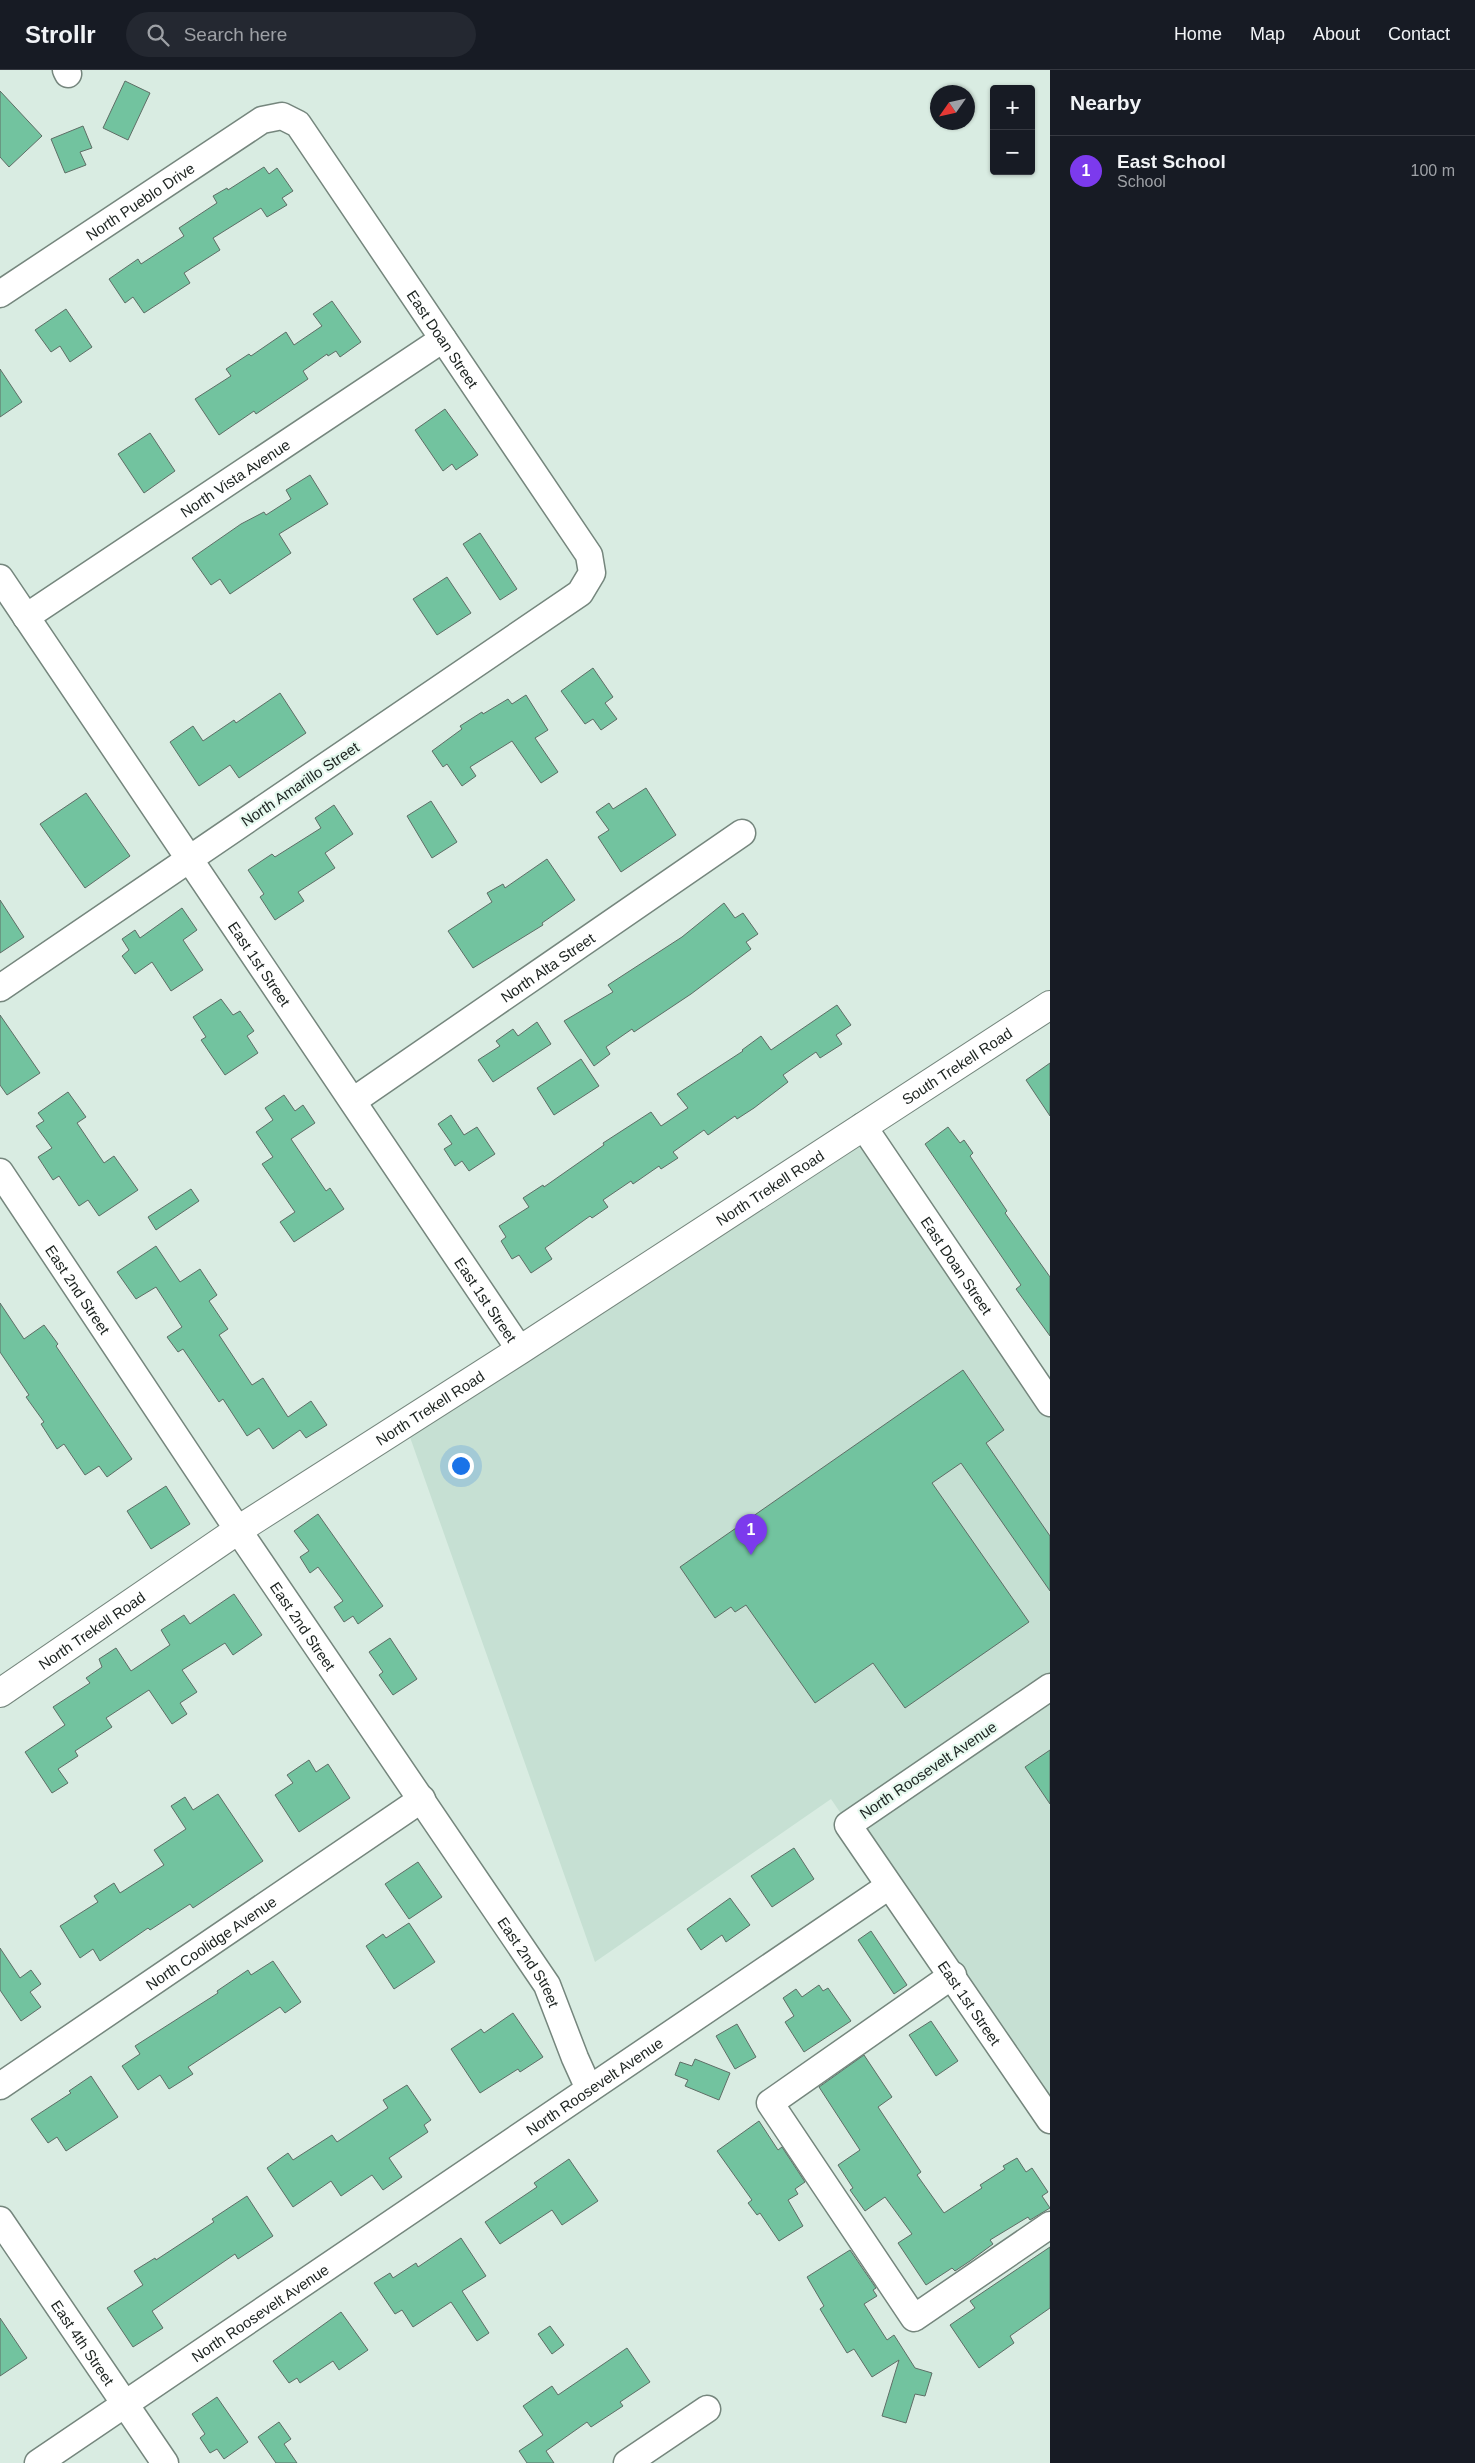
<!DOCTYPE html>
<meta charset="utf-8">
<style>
:root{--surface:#171b24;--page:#242831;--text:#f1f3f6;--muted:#9ea1a6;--line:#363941;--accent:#7c3aed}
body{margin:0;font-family:Helvetica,sans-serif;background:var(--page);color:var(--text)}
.controls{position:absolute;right:15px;top:15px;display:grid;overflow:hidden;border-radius:5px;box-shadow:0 1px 4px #0004}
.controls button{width:45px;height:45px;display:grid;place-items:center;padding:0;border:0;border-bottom:1px solid var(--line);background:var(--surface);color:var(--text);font:25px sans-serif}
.compass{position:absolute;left:930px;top:15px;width:45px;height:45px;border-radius:50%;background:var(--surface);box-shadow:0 1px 4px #0004;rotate:236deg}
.you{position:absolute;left:460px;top:1395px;width:18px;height:18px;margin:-12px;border:4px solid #fff;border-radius:50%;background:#1a73e8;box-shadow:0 0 0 8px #1a73e833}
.badge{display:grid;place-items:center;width:32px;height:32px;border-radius:50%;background:var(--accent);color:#fff;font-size:16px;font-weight:700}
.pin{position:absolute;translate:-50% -41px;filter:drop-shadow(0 1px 2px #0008)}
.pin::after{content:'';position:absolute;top:26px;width:18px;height:15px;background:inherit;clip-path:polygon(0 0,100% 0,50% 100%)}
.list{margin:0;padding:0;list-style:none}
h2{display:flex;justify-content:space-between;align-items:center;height:65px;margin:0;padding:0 20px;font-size:21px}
h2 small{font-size:16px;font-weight:400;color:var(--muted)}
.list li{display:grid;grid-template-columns:32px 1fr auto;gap:15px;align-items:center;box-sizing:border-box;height:70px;padding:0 20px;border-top:1px solid var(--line)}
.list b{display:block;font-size:19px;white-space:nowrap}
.list p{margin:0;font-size:16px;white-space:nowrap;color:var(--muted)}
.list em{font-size:16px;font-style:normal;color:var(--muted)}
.icon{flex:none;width:28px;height:28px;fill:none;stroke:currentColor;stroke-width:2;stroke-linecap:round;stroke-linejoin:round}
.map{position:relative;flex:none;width:1050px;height:2393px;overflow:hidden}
header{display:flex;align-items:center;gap:30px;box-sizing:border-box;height:70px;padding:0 25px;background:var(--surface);border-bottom:1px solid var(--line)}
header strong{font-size:24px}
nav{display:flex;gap:28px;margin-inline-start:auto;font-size:18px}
.search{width:350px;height:45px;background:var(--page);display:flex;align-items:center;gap:12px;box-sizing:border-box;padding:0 18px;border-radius:28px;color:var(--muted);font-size:19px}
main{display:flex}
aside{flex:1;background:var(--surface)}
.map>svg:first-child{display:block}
.built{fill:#c6e0d3}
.building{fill:#72c39f;stroke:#5e6e66}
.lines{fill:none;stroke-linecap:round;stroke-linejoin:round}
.minor-casing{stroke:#75867d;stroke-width:29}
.major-casing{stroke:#75867d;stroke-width:30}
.minor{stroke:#fff;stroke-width:26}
.major{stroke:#fff;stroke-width:28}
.labels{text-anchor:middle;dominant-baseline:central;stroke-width:4.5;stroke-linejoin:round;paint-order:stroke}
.street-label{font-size:15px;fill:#1b221f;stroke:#e6f9ef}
</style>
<header>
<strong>Strollr</strong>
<div class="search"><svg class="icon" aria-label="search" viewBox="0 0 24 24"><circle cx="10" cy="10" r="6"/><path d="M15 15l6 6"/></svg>Search here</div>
<nav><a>Home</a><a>Map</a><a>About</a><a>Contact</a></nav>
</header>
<main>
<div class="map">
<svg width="1050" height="2393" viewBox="0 0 1050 2393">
<rect width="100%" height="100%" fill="#d9ece2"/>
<!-- built -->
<path class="built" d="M863 1056 1050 1333V2050L831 1729 595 1892 405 1353Z"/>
<!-- building -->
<g class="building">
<path d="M125 11 150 23 128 70 103 58Z"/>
<path d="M0 21 42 66 9 97 0 87Z"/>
<path d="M83 56 92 78 80 82 86 95 65 103 51 69Z"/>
<path d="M264 97 269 104 277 98 293 121 282 128 287 135 267 147 261 138 213 168 220 180 184 203 190 213 144 243 133 227 125 233 109 209 138 189 141 194 184 166 179 158 217 133 213 126 227 118 228 120Z"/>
<path d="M332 231 361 272 340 287 336 281 328 286 327 284 303 301 308 309 256 344 254 341 219 365 195 329 231 306 226 299 249 284 251 286 286 262 294 275 322 256 313 244Z"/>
<path d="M66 239 92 277 70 292 60 276 51 282 35 260Z"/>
<path d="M0 299 22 332 0 347Z"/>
<path d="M445 339 478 385 456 400 452 394 443 401 415 360Z"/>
<path d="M150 363 175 401 144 423 118 384Z"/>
<path d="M310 405 328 434 279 464 291 483 230 524 220 509 211 515 192 488 241 454 264 442 266 445 291 429 286 420Z"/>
<path d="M480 463 517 519 500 530 463 474Z"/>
<path d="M447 507 471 543 437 565 413 529Z"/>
<path d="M593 598 613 627 605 633 617 649 601 660 593 649 585 654 561 621Z"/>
<path d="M280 623 306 663 239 708 230 695 199 716 170 672 193 656 203 671 234 650 236 653Z"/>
<path d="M526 625 548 660 535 668 558 702 541 713 512 671 470 697 476 706 462 716 447 694 443 697 432 681 462 659 460 656 482 642 483 644 508 629 512 634Z"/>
<path d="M646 718 676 765 621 802 598 767 609 760 596 742 609 733 613 739Z"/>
<path d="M86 723 130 786 85 818 40 754Z"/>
<path d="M431 731 457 772 432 788 407 746Z"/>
<path d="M334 735 353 764 325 783 335 798 298 822 304 831 275 850 260 827 264 824 248 800 272 784 275 787 321 758 315 748Z"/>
<path d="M547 789 575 830 542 853 543 855 473 898 448 861 492 832 487 823 503 814 505 818Z"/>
<path d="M0 830 24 867 0 883Z"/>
<path d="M724 833 735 848 743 843 758 864 746 872 751 879 691 924 634 962 632 959 606 977 610 984 594 996 564 951 613 922 608 915 682 867Z"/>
<path d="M182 838 197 860 183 870 203 900 171 921 152 892 135 904 122 886 129 880 122 869 135 860 140 868Z"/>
<path d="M221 929 233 945 240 941 254 961 247 966 258 983 225 1005 201 970 206 967 193 947Z"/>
<path d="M837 935 851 955 836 965 842 974 820 988 816 982 783 1005 788 1012 754 1038 737 1049 735 1046 708 1065 704 1060 673 1082 678 1088 661 1099 659 1096 633 1114 631 1111 603 1130 608 1137 592 1148 590 1146 545 1178 552 1189 531 1203 519 1185 512 1189 501 1171 506 1167 499 1156 529 1137 523 1128 543 1115 544 1117 604 1075 603 1073 651 1042 661 1056 688 1038 677 1024 743 981 742 980 761 966 771 980Z"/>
<path d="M0 945 40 1003 7 1025 0 1015Z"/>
<path d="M537 952 551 974 493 1012 478 990 500 976 496 971 513 959 518 966Z"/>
<path d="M581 989 599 1016 554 1045 537 1018Z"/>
<path d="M1050 993V1046L1026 1010Z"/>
<path d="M68 1022 86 1047 77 1053 104 1093 114 1086 138 1120 99 1146 88 1130 79 1136 59 1106 53 1110 38 1087 52 1078 36 1056 44 1051 38 1043Z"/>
<path d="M284 1025 295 1041 303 1035 315 1053 291 1069 326 1121 330 1118 344 1139 294 1172 280 1152 295 1142 262 1094 273 1087 256 1062 273 1050 265 1038Z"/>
<path d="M451 1045 464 1065 477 1057 495 1084 469 1101 462 1091 455 1096 444 1079 452 1074 438 1054Z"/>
<path d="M948 1057 960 1073 964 1070 973 1083 970 1086 1007 1141 1005 1143 1050 1207V1266L1016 1219 1021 1215 925 1074Z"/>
<path d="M191 1119 199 1131 156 1160 148 1147Z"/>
<path d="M156 1176 180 1212 200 1199 217 1225 209 1231 228 1259 219 1265 252 1315 263 1308 288 1347 311 1331 327 1355 306 1368 300 1360 273 1379 259 1358 247 1366 223 1329 219 1332 183 1279 178 1282 167 1267 182 1257 156 1217 136 1229 117 1202Z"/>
<path d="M0 1233 24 1269 44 1255 58 1274 56 1276 132 1389 107 1407 99 1396 85 1405 64 1374 57 1379 41 1354 44 1352 26 1327 29 1325 0 1282Z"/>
<path d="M963 1300 1004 1360 986 1373 1050 1466V1521L961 1393 932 1413 1029 1552 905 1638 873 1593 815 1633 746 1535 735 1542 731 1537 715 1548 680 1497Z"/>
<path d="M166 1416 190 1454 151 1479 127 1441Z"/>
<path d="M318 1444 383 1536 358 1554 353 1546 344 1552 334 1537 343 1531 318 1497 310 1503 300 1487 309 1481 294 1461Z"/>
<path d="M234 1524 262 1565 233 1585 225 1573 182 1600 197 1622 180 1633 187 1644 172 1654 149 1620 106 1648 112 1657 75 1681 78 1686 58 1699 68 1713 52 1723 25 1682 65 1655 53 1637 90 1613 86 1608 102 1597 99 1589 116 1578 131 1601 170 1575 161 1560 184 1545 190 1554Z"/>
<path d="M390 1568 417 1609 393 1625 379 1605 383 1602 369 1582Z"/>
<path d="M1050 1680V1734L1025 1697Z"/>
<path d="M309 1690 316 1702 328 1694 350 1728 299 1762 275 1725 293 1713 287 1705Z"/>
<path d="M218 1724 263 1791 193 1838 190 1834 150 1860 148 1858 100 1891 93 1879 80 1888 60 1856 98 1832 94 1826 114 1813 120 1823 164 1795 154 1780 186 1759 171 1736 185 1727 193 1740Z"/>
<path d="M794 1778 814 1809 772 1837 751 1806Z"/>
<path d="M418 1792 442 1827 409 1849 385 1814Z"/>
<path d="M730 1828 750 1855 726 1872 722 1865 701 1880 687 1859Z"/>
<path d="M409 1853 435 1892 394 1919 366 1876 383 1864 386 1868Z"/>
<path d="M871 1861 907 1915 894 1924 858 1870Z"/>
<path d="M0 1878 20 1908 31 1900 41 1914 30 1922 41 1937 21 1951 0 1920Z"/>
<path d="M273 1891 301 1932 285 1943 280 1937 188 1997 193 2004 169 2019 160 2005 138 2020 122 1996 140 1984 135 1976 218 1923 217 1921 248 1900 251 1905Z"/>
<path d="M819 1915 823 1921 828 1918 851 1951 804 1982 785 1952 794 1946 783 1928 796 1919 802 1927Z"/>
<path d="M513 1943 543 1987 520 2002 518 1999 480 2023 451 1979 481 1959 484 1963Z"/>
<path d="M931 1951 958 1991 936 2006 909 1965Z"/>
<path d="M737 1954 756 1987 735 1999 716 1966Z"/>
<path d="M864 1985 892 2027 878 2037 921 2102 917 2105 944 2143 982 2118 980 2115 1005 2099 1003 2096 1017 2088 1026 2102 1032 2098 1048 2122 1042 2126 1050 2138 1030 2150 1028 2147 990 2170 993 2174 970 2191 955 2201 952 2198 926 2215 898 2173 912 2164 885 2127 865 2141 850 2120 853 2118 838 2095 860 2080 819 2017Z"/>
<path d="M695 1989 730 2003 719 2030 685 2016 688 2010 675 2005 680 1992 692 1996Z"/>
<path d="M91 2006 118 2047 66 2081 57 2067 48 2073 31 2049 71 2023 69 2021Z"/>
<path d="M407 2015 431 2050 424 2055 428 2062 389 2088 402 2107 383 2120 372 2105 341 2126 331 2111 293 2137 267 2098 288 2083 293 2090 332 2065 337 2072 388 2038 383 2030Z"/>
<path d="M759 2051 778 2080 782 2077 805 2112 795 2119 798 2124 788 2130 803 2156 779 2171 760 2143 757 2145 748 2133 752 2130 717 2081Z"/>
<path d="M569 2089 598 2131 562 2155 552 2140 500 2174 485 2152 537 2117 534 2113Z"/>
<path d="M247 2126 273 2166 238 2189 235 2184 152 2241 163 2258 133 2277 107 2238 143 2215 134 2201 155 2188 156 2190 214 2152 212 2149Z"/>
<path d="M461 2168 486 2206 462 2221 489 2263 477 2271 451 2232 413 2257 402 2240 395 2244 374 2213 390 2203 393 2208 416 2193 418 2197Z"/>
<path d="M1050 2177V2238L1010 2266 1014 2273 979 2298 950 2255 975 2238 970 2231Z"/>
<path d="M850 2180 876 2218 873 2220 877 2226 864 2234 887 2270 894 2265 915 2298 932 2303 925 2326 915 2324 906 2353 882 2346 899 2290 872 2307 854 2279 847 2283 820 2239 824 2236 807 2207Z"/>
<path d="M341 2242 368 2280 339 2300 333 2291 300 2313 297 2308 289 2313 273 2291Z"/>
<path d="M0 2248 27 2288 0 2306Z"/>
<path d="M550 2256 564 2275 552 2284 538 2264Z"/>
<path d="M627 2278 650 2312 620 2332 623 2336 591 2357 587 2352 546 2381 554 2393H527L519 2381 543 2365 523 2336 552 2316 558 2325Z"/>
<path d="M217 2327 248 2372 224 2389 217 2379 210 2383 200 2368 205 2364 192 2344Z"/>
<path d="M279 2352 291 2369 284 2374 297 2393H276L258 2367Z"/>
</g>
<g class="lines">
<!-- minor casing -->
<g class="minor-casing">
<g id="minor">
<path d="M66 0 68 4"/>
<path id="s1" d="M0 224 262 50 282 46 298 54 589 485 592 503 580 523 0 918"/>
<path id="s2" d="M0 508 520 1280"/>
<path id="s3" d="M26 547 443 269"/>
<path id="s4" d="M353 1031 742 763"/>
<path id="s5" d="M863 1056 1050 1333"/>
<path id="s6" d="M0 1102 238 1460 547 1915 575 1988 589 2019"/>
<path id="s7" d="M1050 1617 848 1755 1050 2050"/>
<path d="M953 1905 770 2033 914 2248 1050 2155"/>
<path id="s8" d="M0 2016 422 1729"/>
<path id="s9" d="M0 2150 165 2393"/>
<path id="s10" d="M38 2393 889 1816"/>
<path d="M627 2393 707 2339"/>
</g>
</g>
<!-- major casing -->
<g class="major-casing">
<g id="major">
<path id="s11" d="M0 1623 238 1460 520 1280 1050 935"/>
</g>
</g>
<!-- minor -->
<use href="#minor" class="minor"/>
<!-- major -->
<use href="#major" class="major"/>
</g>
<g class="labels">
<!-- street labels -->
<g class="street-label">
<text stroke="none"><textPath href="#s1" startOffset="168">North Pueblo Drive</textPath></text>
<text stroke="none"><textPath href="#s1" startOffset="612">East Doan Street</textPath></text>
<text stroke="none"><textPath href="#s3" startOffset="251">North Vista Avenue</textPath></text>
<text transform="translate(300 714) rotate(-34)">North Amarillo Street</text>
<text stroke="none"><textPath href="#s2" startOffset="465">East 1st Street</textPath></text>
<text stroke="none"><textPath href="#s4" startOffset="236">North Alta Street</textPath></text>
<text stroke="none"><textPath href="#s11" startOffset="1144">South Trekell Road</textPath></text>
<text stroke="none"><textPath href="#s11" startOffset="921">North Trekell Road</textPath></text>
<text stroke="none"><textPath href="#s5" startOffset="168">East Doan Street</textPath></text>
<text stroke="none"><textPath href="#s6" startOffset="141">East 2nd Street</textPath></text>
<text stroke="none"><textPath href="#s2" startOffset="870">East 1st Street</textPath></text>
<text stroke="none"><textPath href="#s11" startOffset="516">North Trekell Road</textPath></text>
<text stroke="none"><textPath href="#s6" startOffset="546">East 2nd Street</textPath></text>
<text stroke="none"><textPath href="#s11" startOffset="111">North Trekell Road</textPath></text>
<text transform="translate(928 1700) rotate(-34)">North Roosevelt Avenue</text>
<text stroke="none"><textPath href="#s8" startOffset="255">North Coolidge Avenue</textPath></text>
<text stroke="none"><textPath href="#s6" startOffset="951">East 2nd Street</textPath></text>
<text stroke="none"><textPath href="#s7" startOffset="460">East 1st Street</textPath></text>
<text stroke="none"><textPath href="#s10" startOffset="672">North Roosevelt Avenue</textPath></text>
<text stroke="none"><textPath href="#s10" startOffset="268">North Roosevelt Avenue</textPath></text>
<text stroke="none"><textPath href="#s9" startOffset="148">East 4th Street</textPath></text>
</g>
</g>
</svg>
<div class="controls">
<button>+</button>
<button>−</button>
</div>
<svg class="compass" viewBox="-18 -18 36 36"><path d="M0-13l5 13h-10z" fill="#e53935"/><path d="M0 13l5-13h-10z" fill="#9ea1a6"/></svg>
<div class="you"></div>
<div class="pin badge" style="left:751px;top:1485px">1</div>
</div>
<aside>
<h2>Nearby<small></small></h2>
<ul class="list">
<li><span class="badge">1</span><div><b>East School</b><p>School</p></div><em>100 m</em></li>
</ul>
</aside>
</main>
